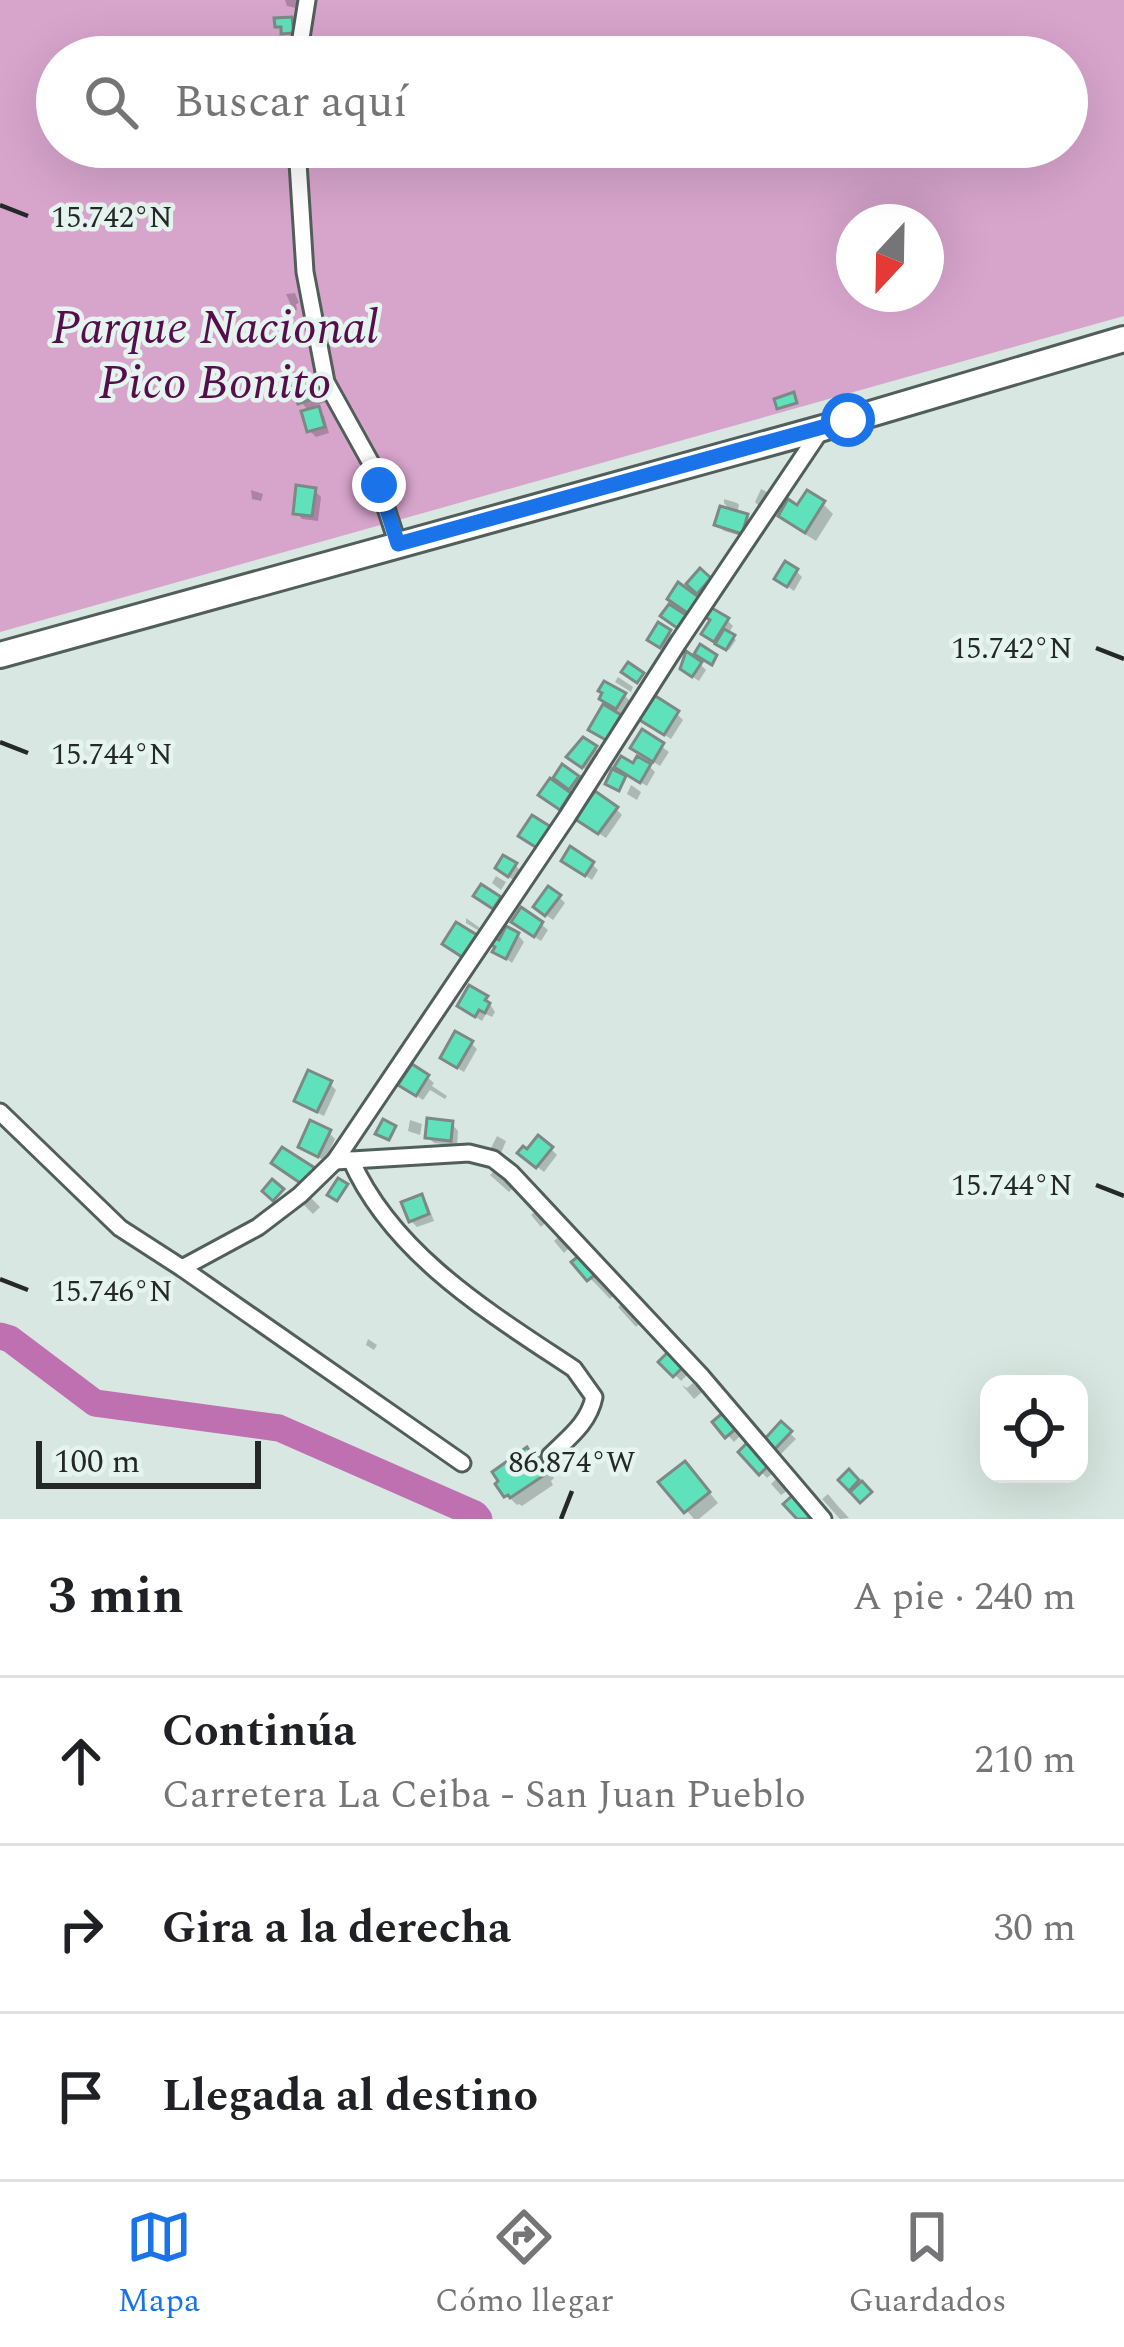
<!DOCTYPE html>
<html lang="es">
<meta charset="utf-8">
<style>
:root{--surface:#fff;--page:#f6f6f6;--text:#202124;--muted:#757577;--line:#e0e0e0;--accent:#1a73e8}
body{margin:0;font-family:Spectral,serif;background:var(--page);color:var(--text)}
.controls{position:absolute;right:36px;bottom:36px;display:grid;overflow:hidden;border-radius:24px;box-shadow:0 12px 48px #0002}
.controls button{width:108px;height:108px;display:grid;place-items:center;padding:0;border:0;border-bottom:3px solid var(--line);background:var(--surface);color:var(--text);font:60px sans-serif}
.compass{position:absolute;left:836px;top:204px;width:108px;height:108px;border-radius:50%;background:var(--surface);box-shadow:0 12px 48px #0002;rotate:202deg}
.scale{position:absolute;left:36px;bottom:30px;width:225px;box-sizing:border-box;padding-left:12px;border:6px solid #242927;border-top:0;font-size:33px;line-height:42px;white-space:nowrap;color:#242927;-webkit-text-stroke:9px #e5f4ee;paint-order:stroke}
.stop{position:absolute;width:36px;height:36px;margin:-27px;border:9px solid #1a73e8;border-radius:50%;background:#fff}
.stop.end{background:#1a73e8;border-color:#fff;box-shadow:0 3px 12px #0008}
.list{margin:0;padding:0;list-style:none}
h2{display:flex;justify-content:space-between;align-items:center;height:156px;margin:0;padding:0 48px;font-size:51px}
h2 small{font-size:39px;font-weight:400;color:var(--muted)}
.list li{display:grid;grid-template-columns:78px 1fr auto;gap:36px;align-items:center;box-sizing:border-box;height:168px;padding:0 48px;border-top:3px solid var(--line)}
.list b{display:block;font-size:45px;white-space:nowrap}
.list p{margin:0;font-size:39px;white-space:nowrap;color:var(--muted)}
.list em{font-size:39px;font-style:normal;color:var(--muted)}
.icon{flex:none;width:66px;height:66px;fill:none;stroke:currentColor;stroke-width:2;stroke-linecap:round;stroke-linejoin:round}
.map{position:relative;flex:none;width:1124px;height:1519px;overflow:hidden}
.search{position:absolute;background:var(--surface);box-shadow:0 12px 48px #0002;left:36px;right:36px;top:36px;height:132px;display:flex;align-items:center;gap:30px;box-sizing:border-box;padding:0 42px;border-radius:66px;color:var(--muted);font-size:45px}
.sheet{height:660px;background:var(--surface)}
nav{display:flex;justify-content:space-around;align-items:center;box-sizing:border-box;height:168px;border-top:3px solid var(--line);background:var(--surface);font-size:33px;color:var(--muted)}
nav a{display:grid;justify-items:center;gap:6px}
nav .on{color:var(--accent)}
.map>svg:first-child{display:block}
.green{fill:#d7a4cc;fill-rule:evenodd}
.shadow{fill:#0003}
.lines{fill:none;stroke-linecap:round;stroke-linejoin:round}
.river{stroke:#bf70b0;stroke-width:27}
.building{fill:#5fe2bc;stroke:#7c8984;stroke-width:3}
.street-casing{stroke:#525e59;stroke-width:21}
.primary-casing{stroke:#525e59;stroke-width:30}
.street{stroke:#fff;stroke-width:15}
.primary{stroke:#fff;stroke-width:24}
.route{stroke:#1a73e8;stroke-width:15}
.ticks{fill:none;stroke:#242927;stroke-width:4.5}
.labels{text-anchor:middle;dominant-baseline:central;stroke-width:9;stroke-linejoin:round;paint-order:stroke}
.park-label{font-size:48px;font-style:italic;fill:#560d4c;stroke:#e5f4ee}
.ticks-label{font-size:30px;text-anchor:middle;fill:#242927;stroke:#e5f4ee;stroke-width:9;stroke-linejoin:round;paint-order:stroke}
</style>
<div class="map">
<svg width="1124" height="1519" viewBox="0 0 1124 1519">
<rect width="100%" height="100%" fill="#d8e7e1"/>
<!-- green -->
<path class="green" d="M0 0H1124V316L0 632ZM57 57H1067V147H57ZM854 222H926V294H854Z"/>
<!-- shadow -->
<g class="shadow">
<path d="M285 0H298L296 8 287 6Z"/>
<path d="M279 43 288 44 290 51 280 50Z"/>
<path d="M295 293 299 303 296 304 297 310H293L286 294Z"/>
<path d="M322 387 328 401 314 406 324 416 329 433 316 437 310 431V412L301 402 296 388Z"/>
<path d="M761 489 771 494 761 508 755 502Z"/>
<path d="M251 490 263 494 261 501 252 499Z"/>
<path d="M315 491 321 497 318 521 302 519 296 512Z"/>
<path d="M724 499 737 503 739 505 737 514 747 517 753 523 748 538 724 531 718 525 733 513 724 503Z"/>
<path d="M823 504 833 514 816 541 792 526 782 516Z"/>
<path d="M796 571 802 577 794 591 784 584Z"/>
<path d="M674 602 705 606 684 632 664 616Z"/>
<path d="M727 620 733 626 728 634 736 640 729 650 711 640Z"/>
<path d="M669 632 675 638 667 652 656 645Z"/>
<path d="M700 664 706 670 699 681 690 675Z"/>
<path d="M618 677 633 687 631 692 615 682Z"/>
<path d="M624 695 630 701 621 718 626 723 613 744 591 729 607 703Z"/>
<path d="M677 714 683 720 671 739 648 724Z"/>
<path d="M643 733 669 752 660 766 640 753Z"/>
<path d="M595 748 601 754 590 772 576 763Z"/>
<path d="M649 766 655 772 647 786 624 773 634 767Z"/>
<path d="M563 768 583 784 567 814 542 795Z"/>
<path d="M631 785 641 792 637 800 627 794Z"/>
<path d="M616 809 622 815 606 838 585 824Z"/>
<path d="M592 864 598 870 592 880 571 866Z"/>
<path d="M515 865 521 871 515 881 504 874Z"/>
<path d="M496 876 506 882 501 890 492 883Z"/>
<path d="M559 897 565 903 553 920 543 913Z"/>
<path d="M466 918 480 928 481 932 466 923Z"/>
<path d="M541 924 548 930 541 941 521 928Z"/>
<path d="M518 935 524 942 512 963 496 951Z"/>
<path d="M486 998 495 1012 492 1017 486 1014 482 1021 467 1012Z"/>
<path d="M471 1043 477 1049 464 1072 449 1063Z"/>
<path d="M427 1077 434 1083 432 1086 447 1096 445 1099 430 1090 423 1100 408 1090Z"/>
<path d="M330 1084 336 1090 324 1116 304 1106 297 1100Z"/>
<path d="M410 1120 422 1124 420 1135 408 1131Z"/>
<path d="M452 1124 458 1131 457 1146 434 1143 428 1137Z"/>
<path d="M329 1133 335 1139 325 1161 301 1146Z"/>
<path d="M497 1136 506 1141 501 1153 491 1148Z"/>
<path d="M551 1149 557 1155 544 1172 527 1159Z"/>
<path d="M496 1169 515 1186 509 1192 490 1175Z"/>
<path d="M421 1197 427 1203 434 1221 417 1227 411 1221Z"/>
<path d="M311 1198 320 1207 313 1214 304 1205Z"/>
<path d="M537 1210 547 1221 541 1227 531 1215Z"/>
<path d="M561 1234 571 1246 564 1253 554 1241Z"/>
<path d="M580 1259 613 1296 610 1299 575 1262Z"/>
<path d="M623 1303 641 1322 636 1327 618 1307Z"/>
<path d="M368 1339 377 1345 374 1350 366 1345Z"/>
<path d="M669 1355 688 1374 681 1381 662 1362Z"/>
<path d="M693 1383 702 1392 694 1399 682 1385 687 1388Z"/>
<path d="M725 1415 742 1434 734 1442 716 1422Z"/>
<path d="M781 1425 796 1439 780 1455 766 1442Z"/>
<path d="M749 1445 774 1472 767 1478 742 1452Z"/>
<path d="M538 1459 554 1478 551 1481 553 1485 522 1506 519 1504 517 1505 507 1495Z"/>
<path d="M695 1475 718 1503 699 1519H694L663 1483Z"/>
<path d="M776 1479 787 1491 781 1495 771 1484Z"/>
<path d="M828 1494 837 1505 849 1518 840 1519 830 1508 822 1499Z"/>
</g>
<g class="lines">
<!-- river -->
<path class="river" d="M0 1336 10 1339 95 1403 279 1428 475 1514 479 1519"/>
</g>
<!-- building -->
<g class="building">
<path d="M292 17 294 33 281 34V27H275L274 18Z"/>
<path d="M317 377 323 395 298 404 292 386Z"/>
<path d="M794 392 797 403 777 409 774 399Z"/>
<path d="M319 406 325 427 307 432 301 411Z"/>
<path d="M296 485 316 488 312 516 293 514Z"/>
<path d="M807 490 825 501 805 533 778 516 788 499 797 505Z"/>
<path d="M720 506 748 514 742 534 714 525Z"/>
<path d="M785 561 798 569 787 587 774 579Z"/>
<path d="M700 568 711 578 697 594 686 584Z"/>
<path d="M678 582 700 598 689 614 667 599Z"/>
<path d="M669 604 686 615 677 628 660 616Z"/>
<path d="M710 607 729 618 714 642 701 634 710 620 704 616Z"/>
<path d="M658 622 671 630 660 648 647 640Z"/>
<path d="M724 629 735 635 726 650 715 644Z"/>
<path d="M700 644 717 655 712 665 694 654Z"/>
<path d="M686 651 702 662 692 677 680 669Z"/>
<path d="M628 662 644 673 637 683 621 672Z"/>
<path d="M604 681 626 693 616 709 599 699 602 693 598 691Z"/>
<path d="M654 695 679 711 664 735 638 719Z"/>
<path d="M603 704 621 715 606 740 588 730Z"/>
<path d="M642 729 664 743 653 762 630 748Z"/>
<path d="M583 737 597 746 582 768 566 757Z"/>
<path d="M621 756 633 763 637 756 651 764 640 783 614 767Z"/>
<path d="M562 764 579 776 569 790 553 778Z"/>
<path d="M612 769 626 776 619 791 605 784Z"/>
<path d="M550 778 571 793 560 810 538 795Z"/>
<path d="M595 791 618 807 598 834 575 819Z"/>
<path d="M532 815 551 827 537 848 518 836Z"/>
<path d="M570 846 594 862 585 876 561 861Z"/>
<path d="M503 855 517 863 508 877 495 868Z"/>
<path d="M481 884 501 897 493 909 473 896Z"/>
<path d="M548 886 561 895 545 916 533 907Z"/>
<path d="M521 907 543 922 534 937 511 922Z"/>
<path d="M456 922 477 935 462 957 442 944Z"/>
<path d="M506 926 519 933 506 959 492 952 495 947 490 944 493 937 499 940Z"/>
<path d="M469 985 488 996 485 1000 490 1003 485 1013 479 1010 475 1017 457 1006Z"/>
<path d="M455 1031 473 1041 457 1068 440 1058Z"/>
<path d="M412 1064 429 1075 416 1096 398 1085Z"/>
<path d="M308 1070 332 1081 317 1112 294 1101Z"/>
<path d="M427 1118 453 1121 451 1141 425 1138Z"/>
<path d="M383 1119 396 1126 389 1140 375 1134Z"/>
<path d="M310 1120 331 1130 318 1157 298 1147Z"/>
<path d="M538 1135 553 1147 536 1168 517 1153 523 1146 527 1149Z"/>
<path d="M282 1147 315 1168 303 1185 271 1163Z"/>
<path d="M338 1178 348 1184 337 1201 327 1195Z"/>
<path d="M272 1179 284 1189 273 1201 262 1191Z"/>
<path d="M422 1194 429 1214 409 1222 401 1202Z"/>
<path d="M580 1255 596 1274 587 1281 571 1262Z"/>
<path d="M669 1351 684 1366 673 1377 658 1362Z"/>
<path d="M725 1411 738 1427 725 1438 712 1422Z"/>
<path d="M781 1421 792 1431 772 1452 762 1442Z"/>
<path d="M749 1441 770 1464 759 1475 738 1452Z"/>
<path d="M527 1447 534 1458 538 1455 547 1467 543 1470 546 1474 510 1498 508 1495 504 1497 495 1484 498 1481 492 1472Z"/>
<path d="M685 1461 710 1492 684 1513 658 1482Z"/>
<path d="M849 1469 859 1480 849 1491 838 1480Z"/>
<path d="M862 1481 872 1492 860 1503 850 1492Z"/>
<path d="M793 1495 812 1514 807 1519H797L783 1504Z"/>
</g>
<g class="lines">
<!-- street casing -->
<g class="street-casing">
<g id="street">
<path d="M298 57 307 0"/>
<path d="M297 147 305 272 326 382 372 465 398 545"/>
<path d="M0 1112 120 1228 182 1268 462 1463"/>
<path d="M351 1160C393 1255 490 1313 574 1369L594 1397C589 1423 568 1438 550 1456"/>
<path d="M335 1161 469 1153 493 1159 511 1173 702 1377 823 1519"/>
<path d="M182 1268 258 1227 300 1195 335 1161 567 817 678 643 821 430"/>
</g>
</g>
<!-- primary casing -->
<g class="primary-casing">
<path id="primary" d="M0 655 823 428 1124 339"/>
</g>
<!-- street -->
<use href="#street" class="street"/>
<!-- primary -->
<use href="#primary" class="primary"/>
</g>
<g class="lines">
<!-- route -->
<path class="route" d="M379 485 398 544 848 420"/>
</g>
<!-- ticks -->
<path class="ticks" d="M0 205 28 216M1096 648 1124 659M0 742 28 753M1096 1185 1124 1196M0 1279 28 1290M561 1519 572 1491"/>
<g class="labels">
<!-- park labels -->
<g class="park-label">
<text x="215" y="328">Parque Nacional<tspan x="215" dy="55">Pico Bonito</tspan></text>
</g>
</g>
<g class="ticks-label">
<text x="112" y="227">15.742°N</text>
<text x="1012" y="658">15.742°N</text>
<text x="112" y="764">15.744°N</text>
<text x="1012" y="1195">15.744°N</text>
<text x="112" y="1301">15.746°N</text>
<text x="572" y="1472">86.874°W</text>
</g>
</svg>
<div class="controls">
<button><svg class="icon" aria-label="locate" viewBox="0 0 24 24"><circle cx="12" cy="12" r="6"/><path d="M12 2v4M12 18v4M2 12h4M18 12h4"/></svg></button>
</div>
<svg class="compass" viewBox="-18 -18 36 36"><path d="M0-13l5 13h-10z" fill="#e53935"/><path d="M0 13l5-13h-10z" fill="#757577"/></svg>
<div class="scale">100 m</div>
<div class="stop" style="left:848px;top:420px"></div>
<div class="stop end" style="left:379px;top:485px"></div>
<div class="search"><svg class="icon" aria-label="search" viewBox="0 0 24 24"><circle cx="10" cy="10" r="6"/><path d="M15 15l6 6"/></svg>Buscar aquí</div>
</div>
<section class="sheet">
<h2>3 min<small>A pie · 240 m</small></h2>
<ul class="list">
<li><svg class="icon" aria-label="ahead" viewBox="0 0 24 24"><path d="M12 20V5M6 11l6-6 6 6"/></svg><div><b>Continúa</b><p>Carretera La Ceiba - San Juan Pueblo</p></div><em>210 m</em></li>
<li><svg class="icon" aria-label="right" viewBox="0 0 24 24"><path d="M7 20v-9h11M14 6l5 5-5 5"/></svg><div><b>Gira a la derecha</b></div><em>30 m</em></li>
<li><svg class="icon" aria-label="arrive" viewBox="0 0 24 24"><path d="M6 21V4h12l-3 4 3 4H6"/></svg><div><b>Llegada al destino</b></div></li>
</ul>
</section>
<nav>
<a class="on"><svg class="icon" aria-label="map" viewBox="0 0 24 24"><path d="M3 6l6-2 6 2 6-2v14l-6 2-6-2-6 2zM9 4v14M15 6v14"/></svg>Mapa</a>
<a><svg class="icon" aria-label="directions" viewBox="0 0 24 24"><path d="M12 3l9 9-9 9-9-9zM9 14v-3h6M13 9l2 2-2 2"/></svg>Cómo llegar</a>
<a><svg class="icon" aria-label="saved" viewBox="0 0 24 24"><path d="M7 4h10v16l-5-4-5 4z"/></svg>Guardados</a>
</nav>
